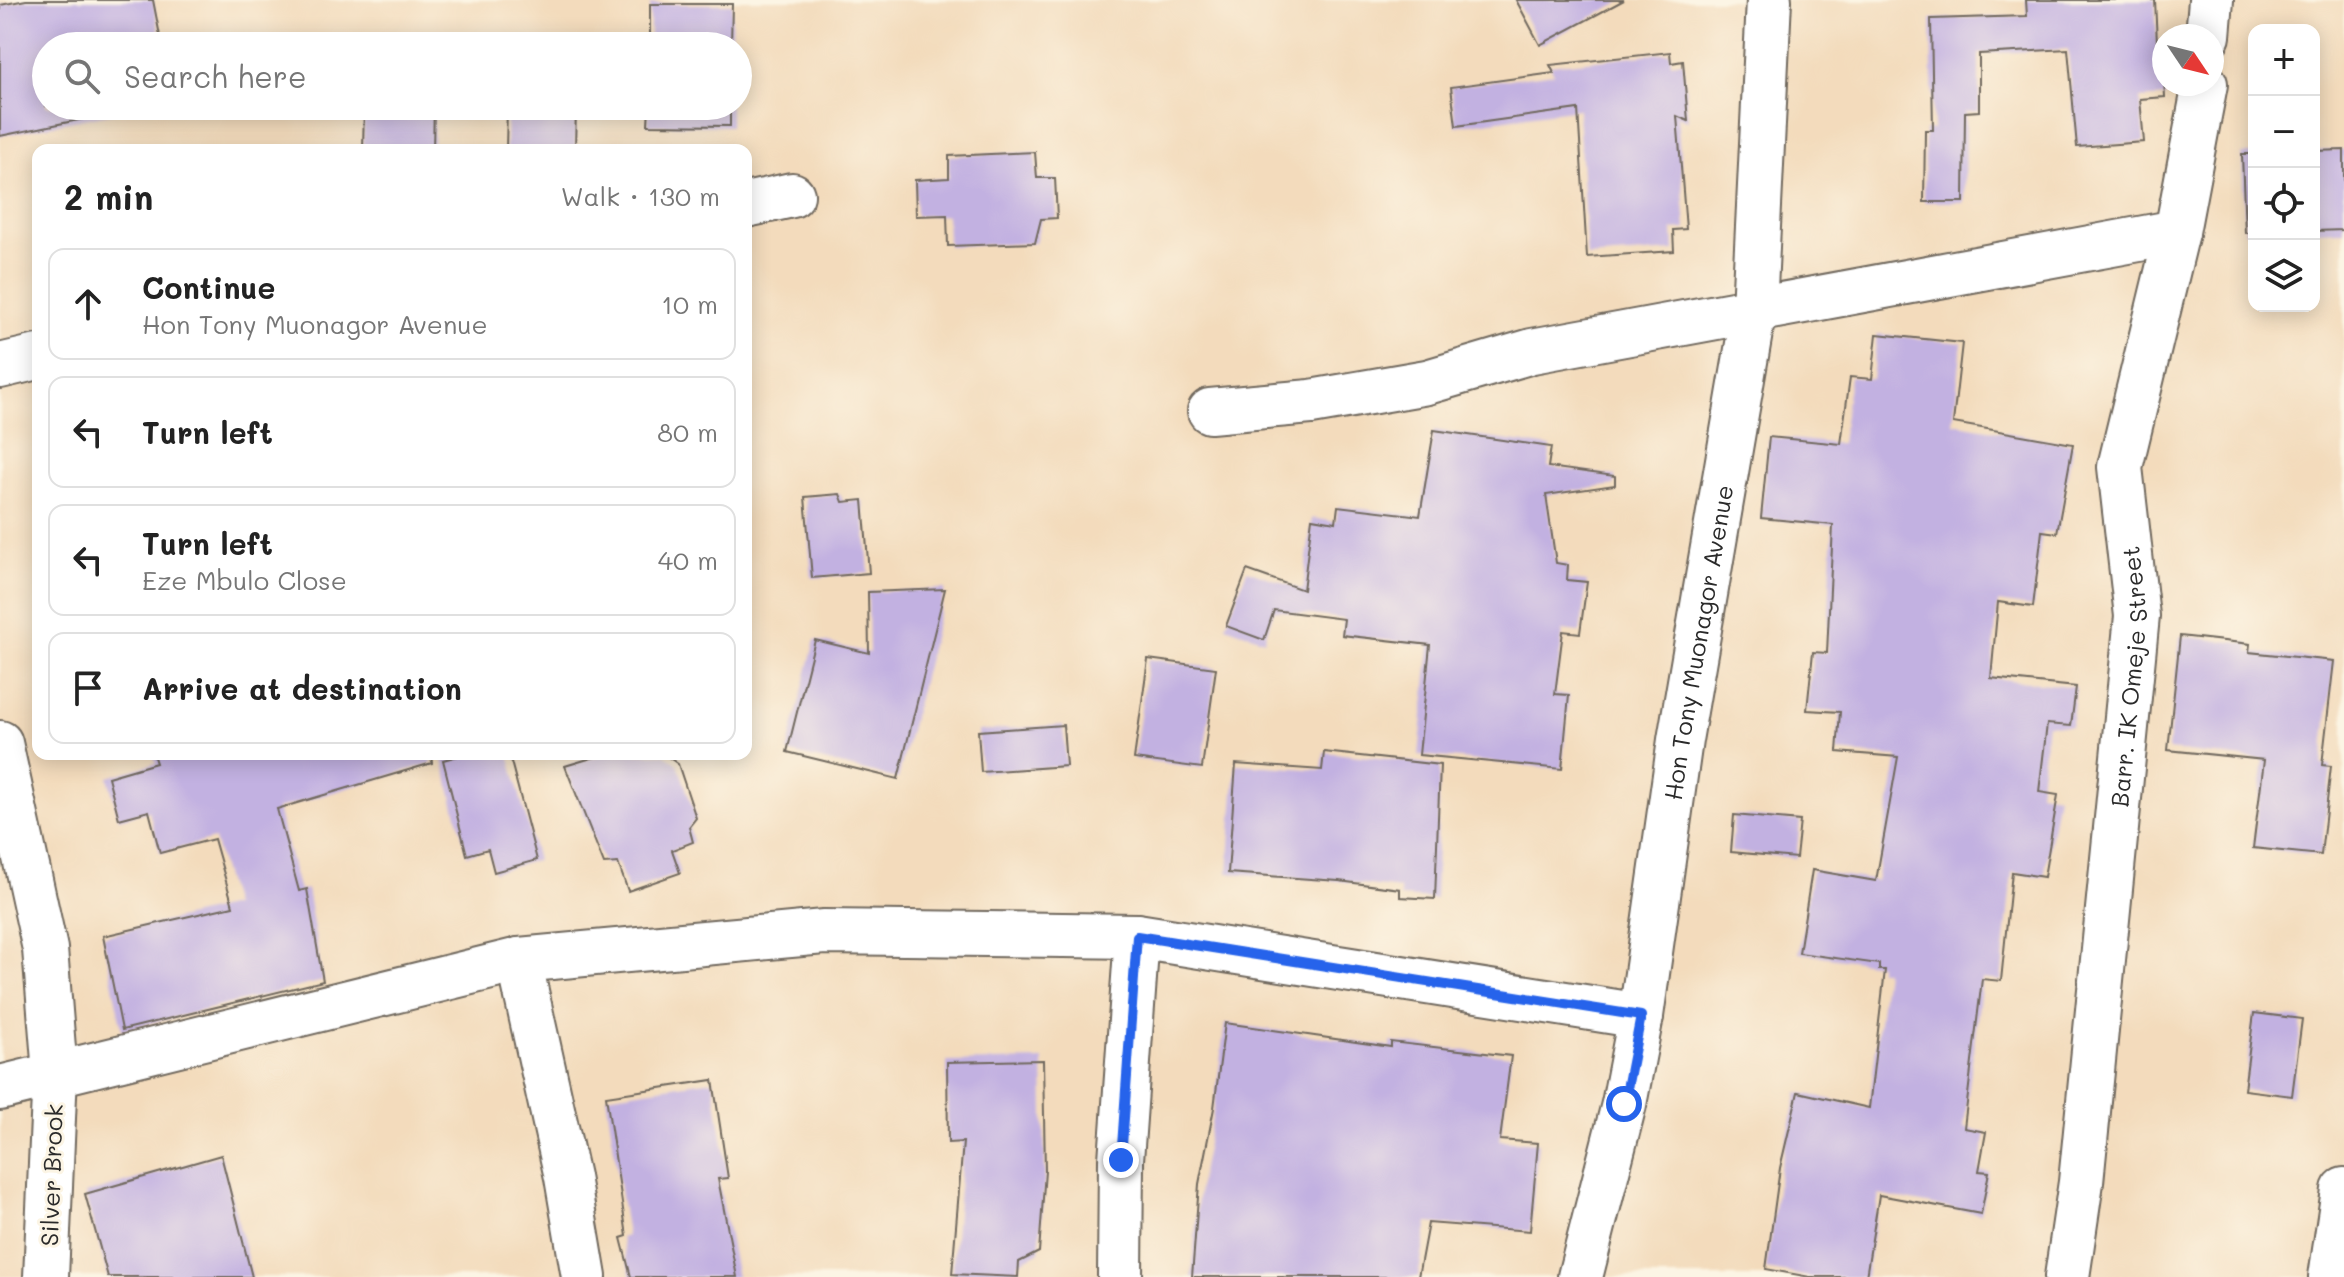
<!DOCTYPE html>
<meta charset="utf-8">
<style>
:root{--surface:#fff;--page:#f2f2f2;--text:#222;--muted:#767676;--line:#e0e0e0}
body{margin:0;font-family:Mali,sans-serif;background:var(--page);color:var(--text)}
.controls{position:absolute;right:24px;top:24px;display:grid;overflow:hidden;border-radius:16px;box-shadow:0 4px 20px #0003}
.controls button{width:72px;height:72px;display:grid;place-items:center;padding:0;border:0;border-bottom:2px solid var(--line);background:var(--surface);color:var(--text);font:40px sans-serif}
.compass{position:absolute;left:2152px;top:24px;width:72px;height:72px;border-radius:50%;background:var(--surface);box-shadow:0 4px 20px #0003;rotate:125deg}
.stop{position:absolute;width:24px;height:24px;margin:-18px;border:6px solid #2563eb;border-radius:50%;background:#fff}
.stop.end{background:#2563eb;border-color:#fff;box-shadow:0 2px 8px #0008}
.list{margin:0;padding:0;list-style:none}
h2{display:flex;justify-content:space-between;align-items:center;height:104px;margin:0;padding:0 32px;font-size:34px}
h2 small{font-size:26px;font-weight:400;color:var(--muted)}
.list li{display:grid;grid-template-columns:52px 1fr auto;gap:24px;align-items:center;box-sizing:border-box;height:112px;margin:0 16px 16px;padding:0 16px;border:2px solid var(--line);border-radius:16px}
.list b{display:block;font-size:30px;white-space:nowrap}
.list p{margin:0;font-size:26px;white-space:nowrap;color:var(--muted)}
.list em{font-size:26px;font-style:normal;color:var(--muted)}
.icon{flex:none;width:44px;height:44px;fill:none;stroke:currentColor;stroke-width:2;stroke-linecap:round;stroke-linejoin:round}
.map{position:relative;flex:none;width:2344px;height:1277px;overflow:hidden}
.search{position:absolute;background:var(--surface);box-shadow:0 4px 20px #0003;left:32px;top:32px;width:720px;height:88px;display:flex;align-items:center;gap:20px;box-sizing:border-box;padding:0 28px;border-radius:44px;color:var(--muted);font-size:30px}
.panel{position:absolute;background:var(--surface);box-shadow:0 4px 20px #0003;left:32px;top:144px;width:720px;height:616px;border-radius:16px}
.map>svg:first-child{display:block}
.building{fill:#c2b1e1}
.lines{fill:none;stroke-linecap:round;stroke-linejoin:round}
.minor-casing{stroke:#71695e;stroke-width:48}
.minor{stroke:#fff;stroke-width:44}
.route{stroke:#2563eb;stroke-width:10}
.labels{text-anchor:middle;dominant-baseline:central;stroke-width:6;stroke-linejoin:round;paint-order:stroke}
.street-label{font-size:24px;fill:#2b2b2b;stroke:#fcf5e5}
</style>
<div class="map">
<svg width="2344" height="1277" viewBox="0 0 2344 1277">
<rect width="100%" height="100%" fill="#fcf5e5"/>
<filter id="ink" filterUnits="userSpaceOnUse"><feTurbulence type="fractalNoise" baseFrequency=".0125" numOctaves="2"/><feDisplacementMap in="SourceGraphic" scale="16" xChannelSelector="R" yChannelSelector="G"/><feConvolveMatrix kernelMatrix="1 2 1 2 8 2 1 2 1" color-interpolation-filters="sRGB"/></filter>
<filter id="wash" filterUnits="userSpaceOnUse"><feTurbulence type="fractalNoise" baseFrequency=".006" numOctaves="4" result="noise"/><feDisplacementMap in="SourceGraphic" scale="32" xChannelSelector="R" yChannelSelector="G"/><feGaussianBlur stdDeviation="1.8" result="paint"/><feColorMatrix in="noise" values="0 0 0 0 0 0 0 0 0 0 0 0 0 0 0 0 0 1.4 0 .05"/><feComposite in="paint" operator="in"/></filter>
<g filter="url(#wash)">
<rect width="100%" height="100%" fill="#f3dbbc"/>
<g id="blocks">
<!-- building -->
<g class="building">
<path d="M26 0H153L162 46H46V106H147L0 136V5Z"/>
<path d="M1516 0H1624L1540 45Z"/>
<path d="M2026 0H2155L2158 64 2163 63 2165 97 2140 99 2144 142 2077 147 2068 49 1979 54V111L1965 112 1964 202H1924L1925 130H1933L1931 19 2027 16Z"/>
<path d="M650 4H732L731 46H650Z"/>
<path d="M508 40 577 41V46H508Z"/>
<path d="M1670 52 1671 63 1683 61 1688 121 1677 116 1686 229 1673 230 1674 251 1587 257 1578 109 1456 126 1451 87 1554 73 1550 65Z"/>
<path d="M364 106H434L433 150H363Z"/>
<path d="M507 106H576L575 150H506Z"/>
<path d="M649 106H730V126L648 125Z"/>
<path d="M2344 150V230L2314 231V151Z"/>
<path d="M1035 152 1037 178H1055L1057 218 1041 219 1035 243 948 246 947 215 916 216 915 180 949 178V156Z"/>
<path d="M2242 154H2254V233H2245Z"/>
<path d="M1877 334 1962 343 1953 423 2073 444 2057 533 2042 531 2033 607 1998 602 1991 678 2076 687 2071 726 2047 724 2039 792 2058 795 2044 877 2012 872 2001 981 1982 979 1964 1128 1986 1132 1979 1171 1989 1172 1981 1214 1879 1195 1866 1277H1810L1766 1269 1780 1168 1798 1092 1869 1108 1885 970H1879V964L1799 953 1812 870 1876 881 1898 757 1837 752 1840 712 1807 710 1813 652 1827 653 1833 525 1761 518 1769 437 1841 444 1850 377 1872 379Z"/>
<path d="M1434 430 1551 447 1548 467 1615 476V485L1546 495 1556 563 1568 565 1567 580 1587 582 1580 633 1563 631 1555 694 1569 695 1562 769 1419 755 1430 645 1342 635 1344 619 1274 610 1264 640 1226 626 1247 570 1303 590 1312 518 1336 522 1338 506 1420 516Z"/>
<path d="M840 494 843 502 863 500 869 573 812 578 805 497Z"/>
<path d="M945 589 898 779 787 752 815 640 869 653 868 592Z"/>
<path d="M2180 636 2250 644 2249 652 2334 661 2322 765 2331 766 2321 855 2253 848 2264 760 2168 750Z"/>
<path d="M1148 659 1216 668 1202 768 1134 759Z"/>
<path d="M1063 725 1066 766 981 772 978 731Z"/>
<path d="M1324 752 1440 765 1435 899 1400 897V889L1339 881 1228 873 1236 764 1322 770Z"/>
<path d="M153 754H431L432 763 277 809 299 891 307 889 323 981 122 1030 103 936 233 906 214 839 160 853 149 811 119 819 108 777 156 763Z"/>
<path d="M465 754H509L537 860 494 872 488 849 467 855 443 760Z"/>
<path d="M605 754H664L678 764 696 818 689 827 693 842 672 850 680 873 628 891 618 863 604 864 565 766Z"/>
<path d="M1734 815 1800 821 1796 858 1731 852Z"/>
<path d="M2254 1013 2302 1019 2292 1096 2244 1090Z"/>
<path d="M1225 1023 1391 1047V1042L1511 1056 1500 1140 1538 1143 1530 1231 1428 1223 1418 1277H1192L1199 1184 1214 1108Z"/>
<path d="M1043 1060 1045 1171 1039 1252 1019 1262 1018 1277 952 1274 963 1142 948 1143 947 1062Z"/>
<path d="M713 1080 728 1178 718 1179 737 1277H631L621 1238 627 1236 606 1096Z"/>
<path d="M221 1155 252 1277H108L85 1194Z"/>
</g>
</g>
</g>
<g filter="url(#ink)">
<use href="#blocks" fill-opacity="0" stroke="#71695e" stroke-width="2"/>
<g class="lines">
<!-- minor casing -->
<g class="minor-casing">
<g id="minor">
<path d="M2208 36 2211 0"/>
<path d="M746 205 792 195"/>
<path d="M0 366 38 357"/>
<path d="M1210 411 1311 402 1427 382 1532 351 2177 232"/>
<path d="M0 743 45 949 55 1073 46 1277"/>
<path d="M519 960 567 1177 584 1277"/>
<path d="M0 1088 519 960 824 932 1137 936 1641 1016"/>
<path d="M1120 1277 1121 1160 1137 936"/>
<path id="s1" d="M1580 1277 1624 1104 1641 1016 1680 740 1754 309 1769 0"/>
<path id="s2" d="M2067 1277 2081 1182 2137 616 2120 467 2177 232 2205 84"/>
<path d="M2331 1277 2344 1190"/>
</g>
</g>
<!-- minor -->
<use href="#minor" class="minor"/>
</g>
</g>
<g class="lines" filter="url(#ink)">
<!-- route -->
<path class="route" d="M1121 1160 1137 936 1641 1016 1624 1104"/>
</g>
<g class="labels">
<!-- street labels -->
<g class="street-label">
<text stroke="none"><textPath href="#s1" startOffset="646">Hon Tony Muonagor Avenue</textPath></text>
<text stroke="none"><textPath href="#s2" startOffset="604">Barr. IK Omeje Street</textPath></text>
<text transform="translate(51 1175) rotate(-88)">Silver Brook</text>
</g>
</g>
</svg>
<div class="controls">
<button>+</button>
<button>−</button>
<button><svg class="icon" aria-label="locate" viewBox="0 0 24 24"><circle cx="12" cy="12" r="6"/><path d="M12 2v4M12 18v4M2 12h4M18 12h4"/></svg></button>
<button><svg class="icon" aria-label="layers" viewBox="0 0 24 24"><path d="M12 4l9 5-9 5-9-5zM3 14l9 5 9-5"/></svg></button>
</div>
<svg class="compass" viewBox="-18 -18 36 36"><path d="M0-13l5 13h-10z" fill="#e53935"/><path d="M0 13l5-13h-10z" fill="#767676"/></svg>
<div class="stop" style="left:1624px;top:1104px"></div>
<div class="stop end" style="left:1121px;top:1160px"></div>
<div class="search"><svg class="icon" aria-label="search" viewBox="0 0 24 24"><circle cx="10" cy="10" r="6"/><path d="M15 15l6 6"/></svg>Search here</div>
<section class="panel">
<h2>2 min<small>Walk · 130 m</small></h2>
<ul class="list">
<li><svg class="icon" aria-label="ahead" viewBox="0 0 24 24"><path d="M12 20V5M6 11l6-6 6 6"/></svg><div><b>Continue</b><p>Hon Tony Muonagor Avenue</p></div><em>10 m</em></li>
<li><svg class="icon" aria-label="left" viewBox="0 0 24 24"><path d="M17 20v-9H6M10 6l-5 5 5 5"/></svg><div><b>Turn left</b></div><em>80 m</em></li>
<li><svg class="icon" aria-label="left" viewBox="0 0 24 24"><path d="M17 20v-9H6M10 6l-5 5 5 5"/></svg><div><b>Turn left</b><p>Eze Mbulo Close</p></div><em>40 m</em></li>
<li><svg class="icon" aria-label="arrive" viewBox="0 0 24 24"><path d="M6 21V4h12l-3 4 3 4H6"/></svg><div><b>Arrive at destination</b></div></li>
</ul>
</section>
</div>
